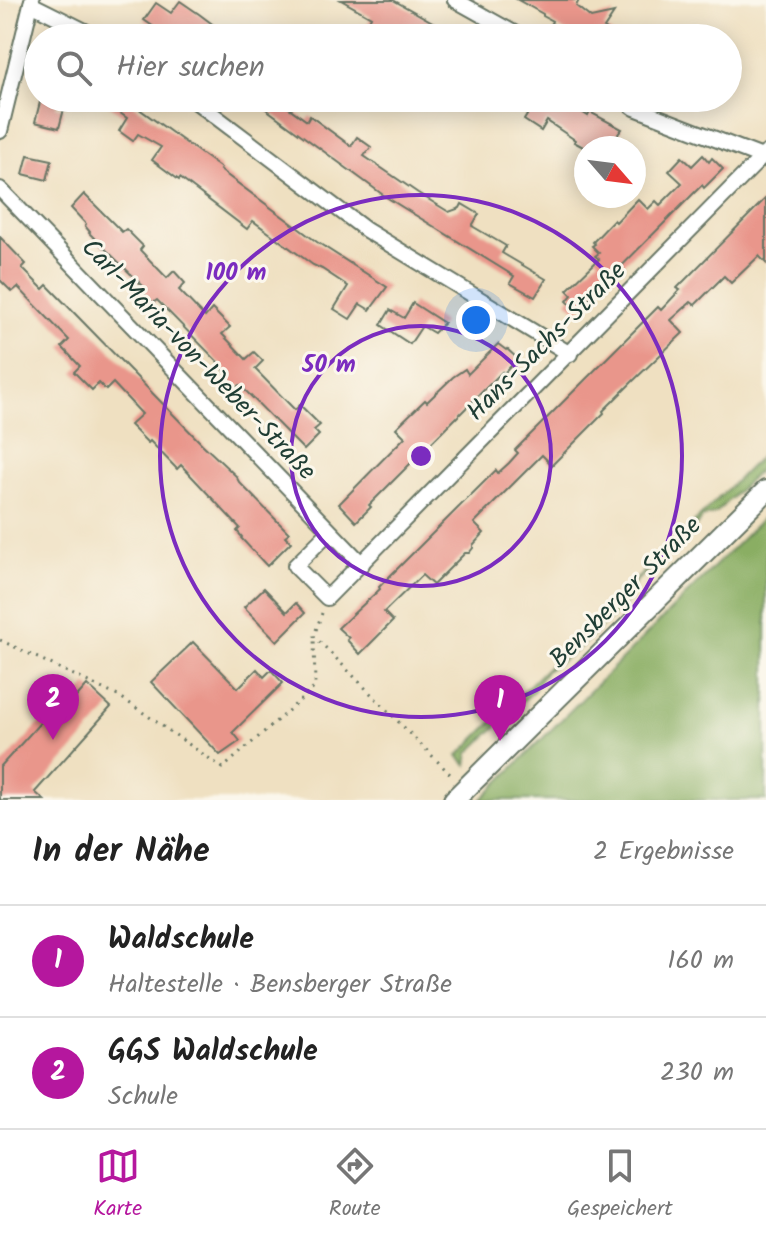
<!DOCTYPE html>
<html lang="de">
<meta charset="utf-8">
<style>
:root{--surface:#fff;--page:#f6f6f6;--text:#222;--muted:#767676;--line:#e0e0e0;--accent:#b5179e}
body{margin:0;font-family:Kalam,sans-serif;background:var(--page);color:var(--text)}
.compass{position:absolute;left:574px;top:136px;width:72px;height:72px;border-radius:50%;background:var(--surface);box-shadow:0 4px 20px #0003;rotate:118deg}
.you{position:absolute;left:476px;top:320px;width:28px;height:28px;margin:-20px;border:6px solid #fff;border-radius:50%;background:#1a73e8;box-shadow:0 0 0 12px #1a73e833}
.badge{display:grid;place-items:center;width:52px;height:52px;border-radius:50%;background:var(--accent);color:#fff;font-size:26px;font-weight:700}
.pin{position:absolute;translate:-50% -66px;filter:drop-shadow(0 2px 4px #0008)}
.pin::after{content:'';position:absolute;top:42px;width:28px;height:24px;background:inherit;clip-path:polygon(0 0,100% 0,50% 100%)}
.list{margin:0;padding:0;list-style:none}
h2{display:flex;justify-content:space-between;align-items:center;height:104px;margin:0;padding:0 32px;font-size:34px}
h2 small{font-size:26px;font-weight:400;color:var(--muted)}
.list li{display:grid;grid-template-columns:52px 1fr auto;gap:24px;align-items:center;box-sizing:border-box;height:112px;padding:0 32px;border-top:2px solid var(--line)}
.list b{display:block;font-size:30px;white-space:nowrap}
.list p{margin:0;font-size:26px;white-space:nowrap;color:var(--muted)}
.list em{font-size:26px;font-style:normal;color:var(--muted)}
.icon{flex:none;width:44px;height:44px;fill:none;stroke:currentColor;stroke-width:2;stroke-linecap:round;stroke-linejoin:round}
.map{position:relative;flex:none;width:766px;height:800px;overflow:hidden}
.search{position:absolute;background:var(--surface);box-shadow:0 4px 20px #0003;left:24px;right:24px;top:24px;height:88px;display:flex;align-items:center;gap:20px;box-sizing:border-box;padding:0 28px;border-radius:44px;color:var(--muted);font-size:30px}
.sheet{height:328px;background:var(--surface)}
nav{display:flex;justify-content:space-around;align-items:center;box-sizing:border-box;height:112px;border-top:2px solid var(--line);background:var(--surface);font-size:22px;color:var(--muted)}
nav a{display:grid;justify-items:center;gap:4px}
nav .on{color:var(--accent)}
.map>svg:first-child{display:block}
.forest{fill:#8aae63;stroke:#54764c;stroke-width:2}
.building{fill:#e9968b}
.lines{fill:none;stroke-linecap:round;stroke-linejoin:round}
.street-casing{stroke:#687665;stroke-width:18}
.secondary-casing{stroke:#687665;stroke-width:24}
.path{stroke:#687665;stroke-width:3;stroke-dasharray:2 6;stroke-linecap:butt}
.street{stroke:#fff;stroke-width:14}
.secondary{stroke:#fff;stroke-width:20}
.ring{fill:none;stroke:#7b2cbf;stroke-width:4}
.labels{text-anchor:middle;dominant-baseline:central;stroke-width:6;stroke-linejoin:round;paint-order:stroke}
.street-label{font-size:26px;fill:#1f3d34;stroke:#fbf7ec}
.centre{fill:#7b2cbf;stroke:#fbf7ec;stroke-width:4}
.ring-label{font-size:24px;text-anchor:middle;font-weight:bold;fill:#7b2cbf;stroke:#fbf7ec;stroke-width:6;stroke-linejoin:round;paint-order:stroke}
</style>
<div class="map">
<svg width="766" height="800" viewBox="0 0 766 800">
<rect width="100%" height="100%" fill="#fbf7ec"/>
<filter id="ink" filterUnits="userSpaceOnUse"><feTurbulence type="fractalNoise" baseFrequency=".0125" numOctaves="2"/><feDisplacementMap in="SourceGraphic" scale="16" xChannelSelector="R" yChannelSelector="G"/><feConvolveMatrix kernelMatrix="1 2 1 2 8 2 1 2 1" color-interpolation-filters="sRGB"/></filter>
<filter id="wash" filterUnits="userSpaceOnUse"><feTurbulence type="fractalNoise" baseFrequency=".006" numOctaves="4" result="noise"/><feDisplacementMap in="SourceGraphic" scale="32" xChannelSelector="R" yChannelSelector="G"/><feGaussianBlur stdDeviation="1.8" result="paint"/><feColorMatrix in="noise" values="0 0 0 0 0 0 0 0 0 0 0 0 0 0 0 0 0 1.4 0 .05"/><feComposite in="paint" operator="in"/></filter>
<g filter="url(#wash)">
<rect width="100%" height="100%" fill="#efe0c1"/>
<!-- forest -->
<g class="forest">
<path d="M766 451V463L716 513 703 517 696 526 692 536 637 580 634 585 632 596 607 622 577 650 546 671 532 693 501 718 496 727 469 753 467 765 458 756Z"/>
<path d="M766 515V800H481Z"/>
</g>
<g id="blocks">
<!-- building -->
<g class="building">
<path d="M341 0H393L461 38H391L367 25 371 17Z"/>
<path d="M518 0H579L576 6 591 18 614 13 604 28 619 38H577L551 23 552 21 543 16V14Z"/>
<path d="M180 1 199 14 231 38H170L144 20 156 3 171 13Z"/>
<path d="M41 98H58L56 107 64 109 59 128 35 122Z"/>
<path d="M99 98H135L131 103 207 158 221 168 220 170 317 242 387 287 370 310 360 304 350 319 334 309 348 286 322 269 313 265 253 221 247 229 180 178 179 180 152 160 161 147 138 134 133 141 119 131 127 118Z"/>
<path d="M251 98H291L285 105 307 121 310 116 351 146 357 137 371 147 364 156 418 193 449 212 460 208 462 204 479 214 472 226 506 246 502 253 546 279 535 297 510 283 514 276 386 197Z"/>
<path d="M538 98H560L588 116 590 112 622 129 610 144 599 138 594 148H585L574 142 575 140 547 121 541 131 524 120Z"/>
<path d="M28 155 52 160 47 180 23 174Z"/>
<path d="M703 155 709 162 712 158 723 169 704 188 702 185 693 194 577 311 567 301 572 295 567 290 599 259 595 256 599 253 592 246 595 244 593 242 614 220 616 222 638 199 648 209 656 201 660 205 682 183 669 171 682 157 692 166Z"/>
<path d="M84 194 122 232 126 229 143 246 140 250 167 278 174 271 185 283 179 290 205 317 212 309 230 327 222 334 246 359 254 352 263 361 255 369 295 410 300 405 320 425 314 430 319 435 304 450 240 385 235 389 222 366 157 300 153 303 142 292 146 289 89 233 90 232 85 226 86 224 71 208Z"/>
<path d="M766 198V263L759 256 731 283 724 276 695 305 691 302 671 320 683 333 632 382 603 411 604 413 552 465 542 455 474 523 484 533 473 545V548L469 553H465L433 585 422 575 384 612 393 621 360 654 347 640 349 638 338 628 380 589 379 587 496 470 498 473 509 463 518 453 515 450 658 307 661 310 680 290 677 288Z"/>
<path d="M0 237 26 264 22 268 43 289 47 285 202 444 236 476 239 482 289 533 285 536 291 542 267 566 241 538 242 537 237 531 240 528 181 465 177 469 150 441 148 443 130 425 142 414 113 383 106 390 99 383 92 390 74 372 80 366 62 347 69 340 18 287 12 292 0 280Z"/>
<path d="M413 303 444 323 434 333 422 326 410 344 381 325 390 310 404 318Z"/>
<path d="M498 344 506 350 507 349 518 359 503 374 502 372 369 505 371 507 356 522 339 504 405 437 396 428 425 400 427 402 453 377 465 369 468 374Z"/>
<path d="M264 588 287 612 296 603 305 613 277 641 244 607Z"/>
<path d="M193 642 238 688 257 669 264 677 271 670 283 683 233 732 240 741 220 755 151 682Z"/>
<path d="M87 685 111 707 35 792 44 800H0V767L49 713 56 720Z"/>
</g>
</g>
</g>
<g filter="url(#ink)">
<use href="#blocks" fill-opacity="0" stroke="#687665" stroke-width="2"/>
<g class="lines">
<!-- street casing -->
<g class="street-casing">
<g id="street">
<path d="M455 0 523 38"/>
<path d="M31 4 99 38"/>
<path d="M191 98 366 230 570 354"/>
<path d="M621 98 635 108 762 157"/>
<path d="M0 131 32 0"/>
<path d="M0 189 362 564"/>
<path d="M329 532 295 566 327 598 766 153"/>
</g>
</g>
<!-- secondary casing -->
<g class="secondary-casing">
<path id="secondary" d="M454 800 766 491"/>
</g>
<!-- path -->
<g class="path">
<path d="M322 613 314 636 452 776"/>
<path d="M0 640 122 698 223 768 315 687 314 636"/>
</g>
<!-- street -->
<use href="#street" class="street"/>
<!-- secondary -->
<use href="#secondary" class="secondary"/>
</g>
</g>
<!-- distance rings -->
<g class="ring">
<circle cx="421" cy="456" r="130"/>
<circle cx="421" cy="456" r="261"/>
</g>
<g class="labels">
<!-- street labels -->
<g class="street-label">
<text transform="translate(547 342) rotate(-45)">Hans-Sachs-Straße</text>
<text transform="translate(198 360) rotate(46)">Carl-Maria-von-Weber-Straße</text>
<text transform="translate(626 593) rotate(-45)">Bensberger Straße</text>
</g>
</g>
<circle cx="421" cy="456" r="12" class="centre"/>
<g class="ring-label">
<text x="236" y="280">100 m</text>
<text x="329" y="372">50 m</text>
</g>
</svg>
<svg class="compass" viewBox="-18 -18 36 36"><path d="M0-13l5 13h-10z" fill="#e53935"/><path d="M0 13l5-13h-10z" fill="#767676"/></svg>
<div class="you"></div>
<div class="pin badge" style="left:500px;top:741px">1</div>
<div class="pin badge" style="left:53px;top:740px">2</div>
<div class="search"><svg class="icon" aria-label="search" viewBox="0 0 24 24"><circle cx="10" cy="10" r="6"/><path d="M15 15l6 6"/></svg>Hier suchen</div>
</div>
<section class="sheet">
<h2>In der Nähe<small>2 Ergebnisse</small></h2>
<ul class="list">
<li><span class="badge">1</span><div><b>Waldschule</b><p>Haltestelle · Bensberger Straße</p></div><em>160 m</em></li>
<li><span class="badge">2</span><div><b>GGS Waldschule</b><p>Schule</p></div><em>230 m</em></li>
</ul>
</section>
<nav>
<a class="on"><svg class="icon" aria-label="map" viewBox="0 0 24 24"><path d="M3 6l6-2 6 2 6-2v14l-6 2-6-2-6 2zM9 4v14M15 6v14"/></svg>Karte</a>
<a><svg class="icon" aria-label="directions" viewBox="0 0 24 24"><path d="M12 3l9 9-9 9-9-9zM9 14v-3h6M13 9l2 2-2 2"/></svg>Route</a>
<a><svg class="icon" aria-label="saved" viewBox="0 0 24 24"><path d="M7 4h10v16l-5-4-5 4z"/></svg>Gespeichert</a>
</nav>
